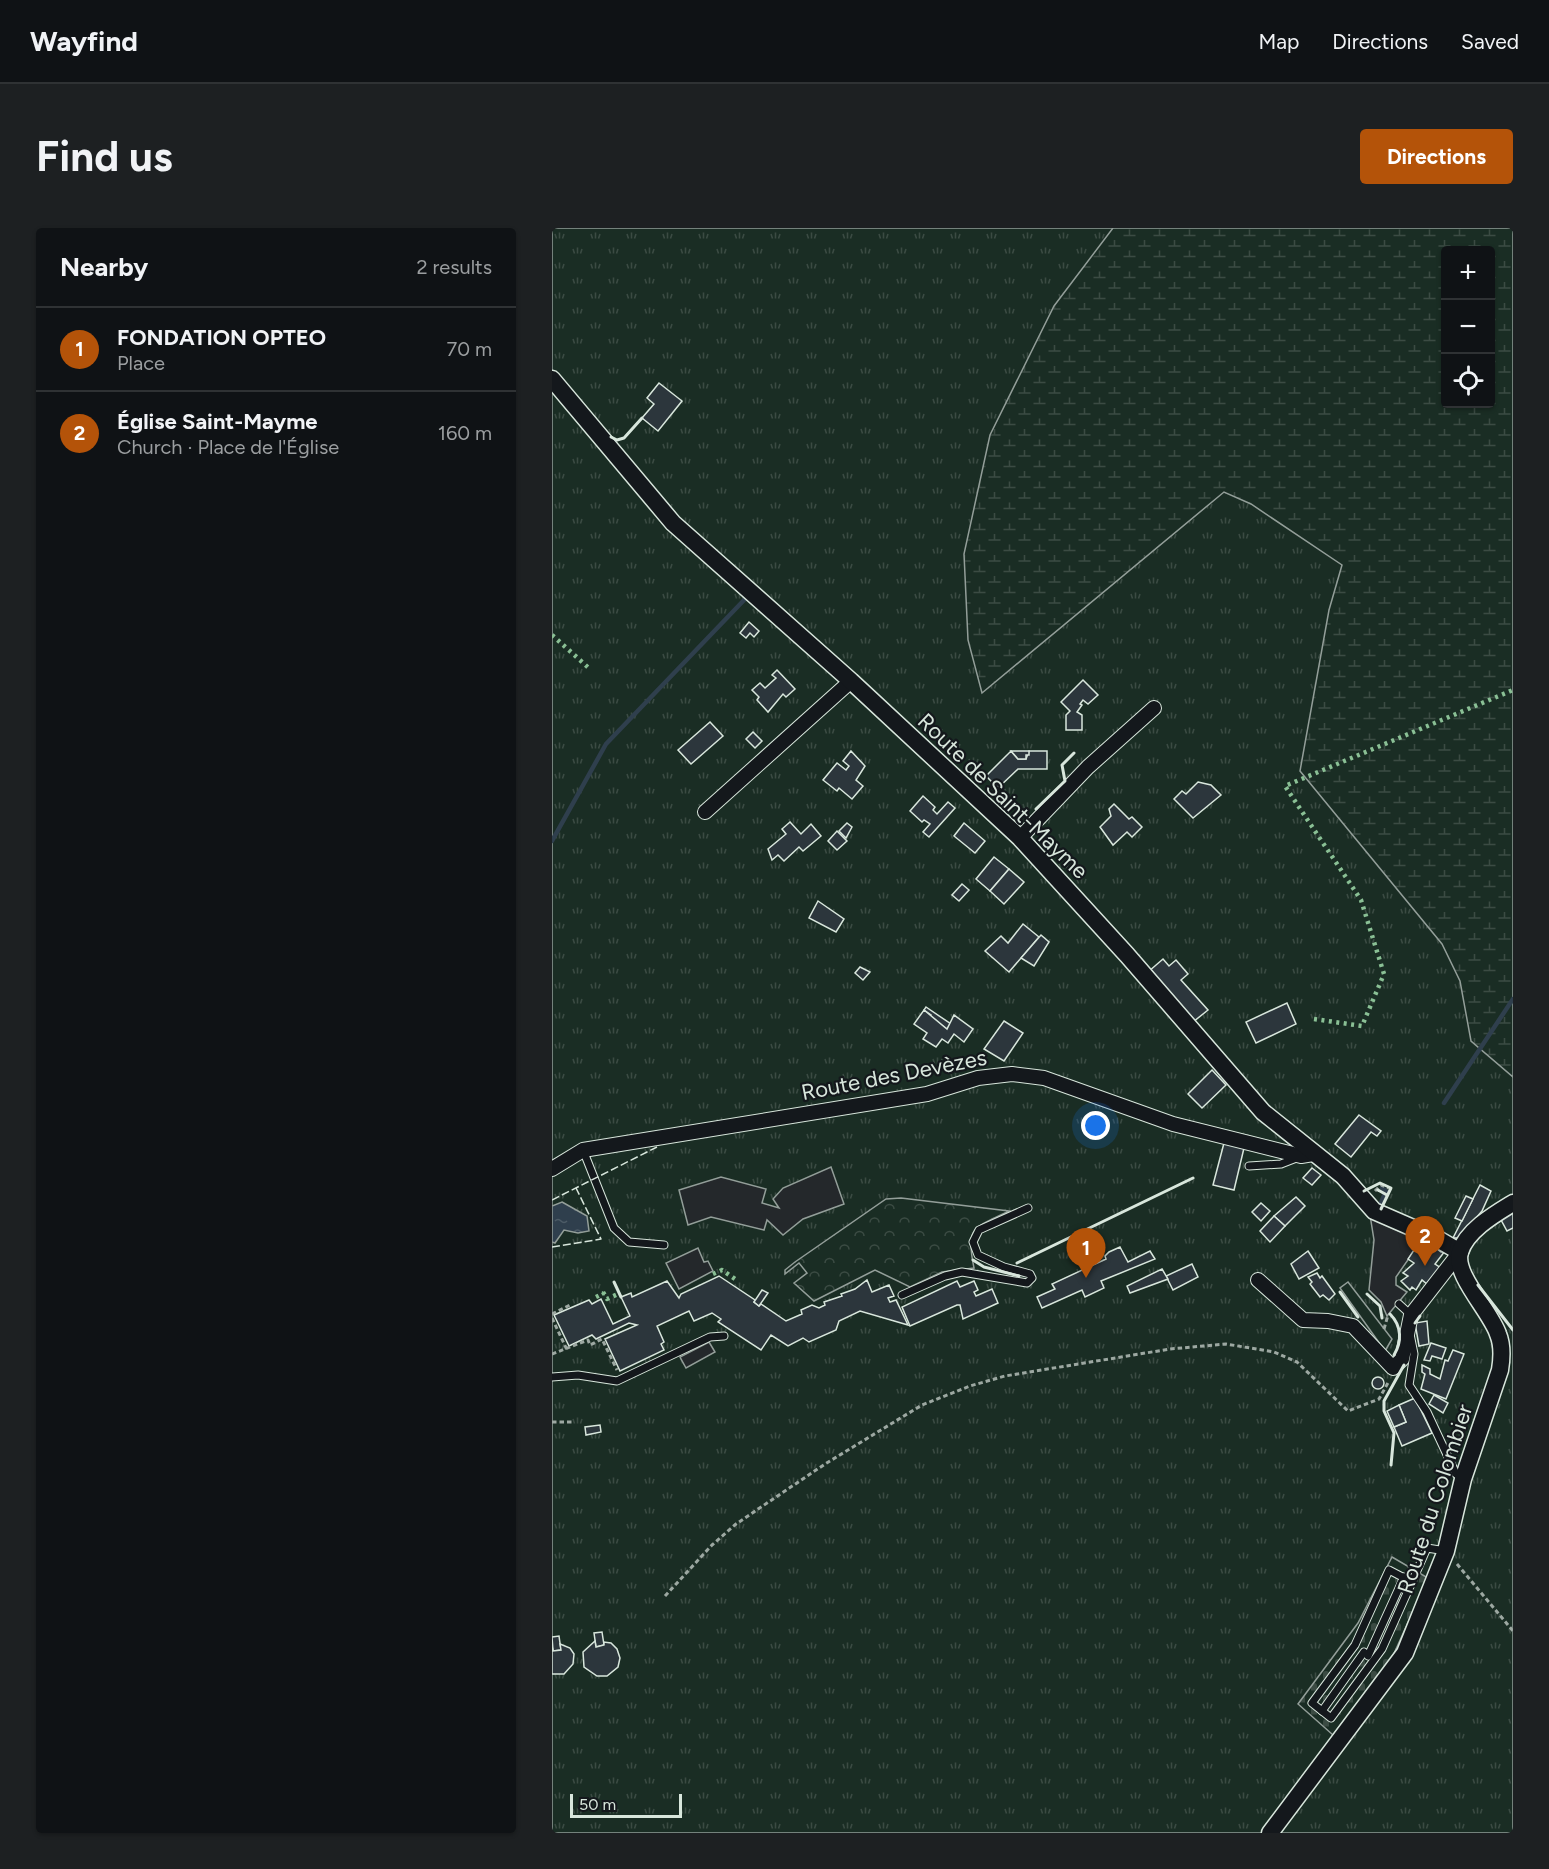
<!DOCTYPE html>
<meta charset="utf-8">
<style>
:root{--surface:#0f1215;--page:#1d2022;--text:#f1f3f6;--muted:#9b9ea0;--line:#2f3234;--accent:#b45309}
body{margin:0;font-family:Figtree,sans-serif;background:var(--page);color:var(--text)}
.controls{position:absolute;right:18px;top:18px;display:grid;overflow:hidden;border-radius:6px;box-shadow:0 2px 4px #0004}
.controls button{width:54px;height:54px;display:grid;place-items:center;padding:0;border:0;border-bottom:2px solid var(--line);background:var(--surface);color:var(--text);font:30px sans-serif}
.scale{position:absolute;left:18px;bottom:15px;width:112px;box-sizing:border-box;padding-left:6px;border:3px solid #d8e6dc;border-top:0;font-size:16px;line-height:21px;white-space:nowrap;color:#d8e6dc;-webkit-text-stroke:4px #14181c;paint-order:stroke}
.you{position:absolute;left:544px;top:898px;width:21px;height:21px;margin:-15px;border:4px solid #fff;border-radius:50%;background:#1a73e8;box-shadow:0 0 0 9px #1a73e833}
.badge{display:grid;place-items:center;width:39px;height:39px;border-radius:50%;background:var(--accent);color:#fff;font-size:20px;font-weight:700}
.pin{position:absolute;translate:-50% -50px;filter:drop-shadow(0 2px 3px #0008)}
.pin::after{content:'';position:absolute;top:32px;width:21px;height:18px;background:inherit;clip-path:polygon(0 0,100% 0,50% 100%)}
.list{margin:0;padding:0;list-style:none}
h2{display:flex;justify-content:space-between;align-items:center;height:78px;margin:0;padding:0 24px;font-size:26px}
h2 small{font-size:20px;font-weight:400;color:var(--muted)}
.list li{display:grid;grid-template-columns:39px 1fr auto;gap:18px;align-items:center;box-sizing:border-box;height:84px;padding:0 24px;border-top:2px solid var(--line)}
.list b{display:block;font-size:22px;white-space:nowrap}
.list p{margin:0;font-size:20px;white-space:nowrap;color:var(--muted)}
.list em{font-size:20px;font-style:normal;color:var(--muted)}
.icon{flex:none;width:33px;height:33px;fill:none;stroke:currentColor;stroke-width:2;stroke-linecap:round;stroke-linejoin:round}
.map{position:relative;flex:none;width:961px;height:1605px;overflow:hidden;border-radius:6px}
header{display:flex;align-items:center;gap:36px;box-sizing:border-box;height:84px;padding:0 30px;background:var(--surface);border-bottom:2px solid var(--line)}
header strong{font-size:28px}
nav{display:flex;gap:33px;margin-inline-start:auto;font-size:21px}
.intro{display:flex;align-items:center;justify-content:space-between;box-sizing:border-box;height:144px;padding:0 36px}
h1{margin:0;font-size:42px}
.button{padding:15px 27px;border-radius:6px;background:var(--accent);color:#fff;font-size:21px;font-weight:700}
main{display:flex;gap:36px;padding:0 36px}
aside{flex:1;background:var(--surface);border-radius:6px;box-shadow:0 2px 4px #0004}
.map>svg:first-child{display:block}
.grass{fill:url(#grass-tufts);stroke:#939e99;stroke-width:1.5;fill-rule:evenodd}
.wetland{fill:url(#wetland-marsh);stroke:#939e99;stroke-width:1.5;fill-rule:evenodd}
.cemetery{fill:url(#cemetery-stones);stroke:#939e99;stroke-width:1.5}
.park{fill:url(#park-crowns);stroke:#939e99;stroke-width:1.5}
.pitch{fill:#1a2d24;stroke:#939e99;stroke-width:1.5}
.parking{fill:#24282b;stroke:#939e99;stroke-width:1.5}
.water{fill:url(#water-ripples);stroke:#939e99;stroke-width:1.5}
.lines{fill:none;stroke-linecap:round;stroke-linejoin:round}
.stream{stroke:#2f3f4d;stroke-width:4.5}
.building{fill:#2c363c;stroke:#d8e6dc;stroke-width:1.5}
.service-casing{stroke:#d8e6dc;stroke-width:9}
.minor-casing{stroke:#d8e6dc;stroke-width:16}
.tertiary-casing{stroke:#d8e6dc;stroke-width:19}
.path{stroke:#9da8a2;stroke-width:3;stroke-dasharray:4.5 3;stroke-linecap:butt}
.service{stroke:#14181c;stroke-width:7}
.minor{stroke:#14181c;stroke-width:14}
.tertiary{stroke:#14181c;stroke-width:16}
.hedge{stroke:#8ac095;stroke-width:4.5;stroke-dasharray:3 4.5;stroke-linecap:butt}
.fence{stroke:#d8e6dc;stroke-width:1.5;stroke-dasharray:8 3;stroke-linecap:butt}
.wall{stroke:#d8e6dc;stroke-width:3}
.labels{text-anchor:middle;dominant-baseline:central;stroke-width:4.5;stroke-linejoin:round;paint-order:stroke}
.street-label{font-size:22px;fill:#d8e6dc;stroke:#14181c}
</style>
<header>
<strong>Wayfind</strong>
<nav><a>Map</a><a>Directions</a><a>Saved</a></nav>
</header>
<div class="intro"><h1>Find us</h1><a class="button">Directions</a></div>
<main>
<aside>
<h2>Nearby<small>2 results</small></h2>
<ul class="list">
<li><span class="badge">1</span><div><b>FONDATION OPTEO</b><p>Place</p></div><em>70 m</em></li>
<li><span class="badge">2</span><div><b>Église Saint-Mayme</b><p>Church · Place de l'Église</p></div><em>160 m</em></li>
</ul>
</aside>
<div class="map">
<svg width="961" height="1605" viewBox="0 0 961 1605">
<defs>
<pattern id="grass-tufts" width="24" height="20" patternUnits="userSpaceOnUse" patternTransform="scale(1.5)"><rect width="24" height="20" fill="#1a2d24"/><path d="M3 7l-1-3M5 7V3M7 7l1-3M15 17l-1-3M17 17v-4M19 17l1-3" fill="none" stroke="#3b4b43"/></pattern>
<pattern id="wetland-marsh" width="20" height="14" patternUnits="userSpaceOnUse" patternTransform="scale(1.5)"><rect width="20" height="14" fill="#1a2d24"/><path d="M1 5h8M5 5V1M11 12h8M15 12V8" fill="none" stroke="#3b4b43"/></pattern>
<pattern id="cemetery-stones" width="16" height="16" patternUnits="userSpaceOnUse" patternTransform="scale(1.5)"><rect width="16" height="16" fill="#1a2d24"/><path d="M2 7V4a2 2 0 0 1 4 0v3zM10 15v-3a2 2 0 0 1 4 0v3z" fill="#3b4b43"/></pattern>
<pattern id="park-crowns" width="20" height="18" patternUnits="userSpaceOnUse" patternTransform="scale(1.5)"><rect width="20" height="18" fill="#1a2d24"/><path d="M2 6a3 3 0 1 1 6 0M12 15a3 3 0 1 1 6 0" fill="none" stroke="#3b4b43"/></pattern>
<pattern id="water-ripples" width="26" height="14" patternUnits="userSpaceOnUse" patternTransform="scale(1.5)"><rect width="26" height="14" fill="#2f3f4d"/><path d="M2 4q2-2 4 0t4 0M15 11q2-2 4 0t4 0" fill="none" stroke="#4c5b66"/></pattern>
</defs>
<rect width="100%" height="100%" fill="#14181c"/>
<!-- grass -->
<path class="grass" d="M0 0H961V1605H0ZM894 22H939V176H894Z"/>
<!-- wetland -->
<path class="wetland" d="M561 0H961V849L919 813 908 753 890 716 748 543 777 382 790 337 699 276 672 264 430 465 416 412 412 326 438 207 502 78ZM939 22V176H894V22Z"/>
<!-- cemetery -->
<path class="cemetery" d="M840 1329 876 1350 840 1430 781 1507 746 1476 806 1395Z"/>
<!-- park -->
<path class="park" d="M349 970 457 983C422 1001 413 997 422 1040L390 1044 358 1059 323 1042 262 1073 242 1055 255 1045 247 1035 233 1046V1042L243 1034 334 971Z"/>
<!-- pitch -->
<path class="pitch" d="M796 1054 840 1111 833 1123 788 1060Z"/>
<!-- parking -->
<g class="parking">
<path d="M279 939 292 976 251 991 231 1007 215 992 212 1002 159 989 136 997 127 962 169 949 214 961 210 975 227 980 221 971 231 960Z"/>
<path d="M818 987 866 1008 861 1016 865 1019 844 1049V1057L855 1064 835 1088 829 1074 817 1062 822 1012Z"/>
<path d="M146 1020 152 1034 156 1033 161 1043 127 1061 114 1035Z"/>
<path d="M157 1114 163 1124 134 1140 128 1129Z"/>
</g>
<!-- water -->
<path class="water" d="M10 974 35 988 37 1003 26 1005 12 1002 3 1015 0 1014V978Z"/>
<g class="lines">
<!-- stream -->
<g class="stream">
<path d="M0 613 54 516 194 370"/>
<path d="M892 875 961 771"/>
<path d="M828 977 834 963 830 960"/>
</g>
</g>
<!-- building -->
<g class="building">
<path d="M107 155 130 173 106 203 90 190 102 176 95 170Z"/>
<path d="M197 394 207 403 202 409 198 405 194 410 188 405Z"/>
<path d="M225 442 243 461 234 469 231 466 216 484 205 472 207 469 200 462 208 455 213 460 224 450 220 447Z"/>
<path d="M531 452 546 467 536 476 531 472 528 476 530 477 525 484 530 487V502H514V487L518 483 509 474Z"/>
<path d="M158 494 171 508 139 536 126 522Z"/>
<path d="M201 504 210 513 203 520 194 511Z"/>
<path d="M299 523 313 538 304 552 311 558 300 571 287 560 285 563 271 552 285 535 294 542 297 538 291 533Z"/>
<path d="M459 523 466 531H474L477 523H495V541H466L446 560 434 548Z"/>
<path d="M459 523H477V527H474V531H466Z"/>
<path d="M646 554 659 557 669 567 641 590 622 571 630 563 634 566Z"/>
<path d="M371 568 383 579 381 582 385 586 396 574 403 580 377 609 371 604 378 596 372 592 370 594 358 583Z"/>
<path d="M562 576 577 591 580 589 590 599 580 609 575 604 561 617 548 599 559 588 557 581Z"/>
<path d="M238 594 249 606 259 596 269 608 251 623 247 619 232 633 226 627 220 632 216 621 234 606 230 601Z"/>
<path d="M295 595 300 599 294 610 287 603Z"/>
<path d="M412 595 433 613 423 625 402 608Z"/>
<path d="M285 603 295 613 285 622 276 613Z"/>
<path d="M442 629 457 641 438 663 424 651Z"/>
<path d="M457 641 472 654 452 676 438 663Z"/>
<path d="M410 656 417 662 407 673 400 667Z"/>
<path d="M266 673 292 691 284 704 257 690Z"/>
<path d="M471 696 487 709 457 744 433 723 449 708 456 715Z"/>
<path d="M489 707 497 714 482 738 469 730Z"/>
<path d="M611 731 617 738 624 732 636 746 629 752 656 782 641 794 596 744Z"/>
<path d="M308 739 318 744 311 752 303 745Z"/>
<path d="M735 775 744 796 704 815 694 794Z"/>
<path d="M374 779 399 796 395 801 378 789 379 787 372 782Z"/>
<path d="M372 782 395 801 402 787 421 801 412 814 402 806 396 815 390 811 384 819 371 811 375 805 362 796Z"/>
<path d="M452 793 471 805 452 833 432 821Z"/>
<path d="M660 842 674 857 650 880 636 866Z"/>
<path d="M807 887 829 903 825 908 819 904 799 929 783 916Z"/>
<path d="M672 915 692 920 682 962 661 957Z"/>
<path d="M760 940 769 947 760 957 751 950Z"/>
<path d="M928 957 939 963 930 983 907 1010H901Z"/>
<path d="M914 968 921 971 910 993 903 990Z"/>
<path d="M744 969 753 978 733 998 722 988Z"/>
<path d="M709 975 718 983 709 993 700 984Z"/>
<path d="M961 982V1000L955 1003 948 990Z"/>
<path d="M722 988 733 998 718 1014 708 1003Z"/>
<path d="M875 1013 889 1024 893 1023 883 1036 889 1040 876 1057 870 1052 864 1062 860 1059 858 1062 849 1053 856 1048 851 1045 862 1035 856 1031 862 1022 869 1025Z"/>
<path d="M568 1019 576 1034 598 1023 603 1031 549 1053 552 1060 533 1069 530 1062 490 1080 485 1069 503 1061 500 1056 554 1031 553 1028 557 1024Z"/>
<path d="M756 1023 767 1040 747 1051 739 1036Z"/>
<path d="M640 1036 646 1049 621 1062 614 1048Z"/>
<path d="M610 1041 616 1051 578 1065 575 1058Z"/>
<path d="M765 1045 768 1050 770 1048 783 1066 777 1072 771 1067 768 1069 758 1056 760 1054 756 1049Z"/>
<path d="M167 1048 203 1072 202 1074 207 1078 209 1076 234 1093 250 1086 249 1082 260 1077 267 1080 273 1077 272 1074 290 1068 289 1066 303 1061 315 1052 320 1064 337 1057 342 1068 336 1070 338 1074 344 1072 356 1097 308 1083 287 1093 284 1102 257 1114 251 1110 236 1118 219 1107 209 1122 166 1094 169 1091 160 1085 142 1093 137 1083 105 1098 112 1114 109 1116 112 1122 68 1143 53 1111 85 1097 77 1095 44 1111 40 1107 17 1118 2 1087 37 1072 40 1076 49 1071 61 1096 78 1088 69 1069 79 1065 80 1069 115 1053 127 1070 129 1066Z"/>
<path d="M405 1053 408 1059 422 1053 426 1062 422 1064 424 1068 440 1061 446 1075 411 1091 408 1077H405L358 1098 350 1079Z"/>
<path d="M210 1062 216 1065 207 1078 202 1074Z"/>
<path d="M875 1093 877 1116 867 1118 863 1095Z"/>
<path d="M879 1115 894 1120 890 1131 880 1128 878 1133 872 1132Z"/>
<path d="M901 1122 912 1126 894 1171 869 1161 873 1146 870 1144V1137L878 1141V1146L888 1151 893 1132 896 1133Z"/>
<circle cx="826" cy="1155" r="6"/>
<path d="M882 1167 896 1175 891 1185 877 1176Z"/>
<path d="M863 1170 880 1205 850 1218 842 1199 854 1194 847 1177Z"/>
<path d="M847 1177 854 1194 842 1199 835 1183Z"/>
<path d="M48 1197 49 1204 34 1207 33 1199Z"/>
<path d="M50 1404 52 1417 44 1419 42 1405Z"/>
<path d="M7 1408 9 1422 1 1423 0 1409Z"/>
<path d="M43 1413 44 1419 52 1417V1414L59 1415 65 1421 68 1430 66 1439 55 1448H45L32 1439 31 1424Z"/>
<path d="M8 1416 18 1420 22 1426 21 1436 12 1446H0V1418L1 1423 9 1422Z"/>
</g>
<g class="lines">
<!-- service casing -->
<g class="service-casing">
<g id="service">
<path d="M31 922 62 1000 77 1014 112 1017"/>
<path d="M697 938 729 936 747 929"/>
<path d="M350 1067 393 1048 410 1044 475 1055 480 1050 478 1046 452 1039 426 1027 421 1014 427 1002 476 980"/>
<path d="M847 1076 859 1087"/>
<path d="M858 1106 862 1126 857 1157 875 1184 904 1246 911 1251"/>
<path d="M0 1149 26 1147 65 1153 158 1109 172 1108"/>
<path d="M837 1342 860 1354 830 1421 779 1490 760 1475 803 1417Z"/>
<path d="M860 1354 875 1320 894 1323"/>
<path d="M816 1428 852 1349"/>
<path d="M770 1483 812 1424"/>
</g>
</g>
<!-- minor casing -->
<g class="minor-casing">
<g id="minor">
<path d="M153 584 299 453"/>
<path d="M468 610 536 539 602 480"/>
<path d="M0 941 31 922 375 866 426 850 460 846 492 850 621 896 749 928 761 926"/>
<path d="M706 1052 751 1092 776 1093 801 1098 841 1140 850 1131 859 1087 908 1024"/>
</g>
</g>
<!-- tertiary casing -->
<g class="tertiary-casing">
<g id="tertiary">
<path d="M0 151 121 295 299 453 468 610 575 727 711 884 791 948 822 983 884 1010 908 1024"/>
<path d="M718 1605 853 1425 894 1323 911 1251 948 1142C950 1130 951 1118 946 1106 939 1084 901 1046 908 1024 915 1002 943 986 961 975"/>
</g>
</g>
<!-- path -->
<g class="path">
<path d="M823 963 829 957 837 960"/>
<path d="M0 1086 20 1076"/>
<path d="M0 1090 15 1122"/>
<path d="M832 1101 836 1087"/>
<path d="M0 1126 36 1112 38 1117 50 1111 65 1142"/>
<path d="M0 1194H20"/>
<path d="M905 1336 961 1403"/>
<path d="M113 1368 160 1317 184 1296 273 1236 370 1177 418 1158 453 1148 618 1121 674 1116 722 1124 745 1134 796 1183 827 1171 837 1153"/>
</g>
<!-- service -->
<use href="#service" class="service"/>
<!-- minor -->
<use href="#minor" class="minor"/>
<!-- tertiary -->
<use href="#tertiary" class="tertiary"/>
<!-- hedge -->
<g class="hedge">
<path d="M0 407 39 442"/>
<path d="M762 791 810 798 832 746 809 672 733 558 961 462"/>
<path d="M161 1046 170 1042 183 1051"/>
<path d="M51 1064 55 1071 66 1066"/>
<path d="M44 1069 52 1065"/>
</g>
<!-- fence -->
<g class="fence">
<path d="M0 972 105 919"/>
<path d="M0 1019 49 1011 24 960"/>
</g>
<!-- wall -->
<g class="wall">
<path d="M59 209 65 212 72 210 90 190"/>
<path d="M484 581 513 553 510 537 522 525"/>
<path d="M826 962 835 967"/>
<path d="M812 963 828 955 839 960 829 981"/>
<path d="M421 1032 432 1039 467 1048"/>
<path d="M465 1035 641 950"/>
<path d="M62 1054 69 1069"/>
<path d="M926 1057 961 1102"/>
<path d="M788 1064 806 1089"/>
<path d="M815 1066 828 1078 830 1090"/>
<path d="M838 1086C850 1098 850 1114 842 1127"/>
<path d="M863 1095 868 1088"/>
<path d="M839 1237 842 1205 832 1183V1173L852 1137"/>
</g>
</g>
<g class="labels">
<!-- street labels -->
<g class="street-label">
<text transform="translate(451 568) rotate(44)">Route de Saint-Mayme</text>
<text transform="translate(342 847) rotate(-11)">Route des Devèzes</text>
<text transform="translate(883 1271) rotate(-72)">Route du Colombier</text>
</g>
</g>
</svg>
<div class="controls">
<button>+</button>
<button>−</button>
<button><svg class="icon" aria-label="locate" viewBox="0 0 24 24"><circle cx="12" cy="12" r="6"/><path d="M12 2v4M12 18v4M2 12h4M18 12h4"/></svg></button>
</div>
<div class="scale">50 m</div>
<div class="you"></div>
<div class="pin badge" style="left:534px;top:1050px">1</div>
<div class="pin badge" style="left:873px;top:1038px">2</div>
</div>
</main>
